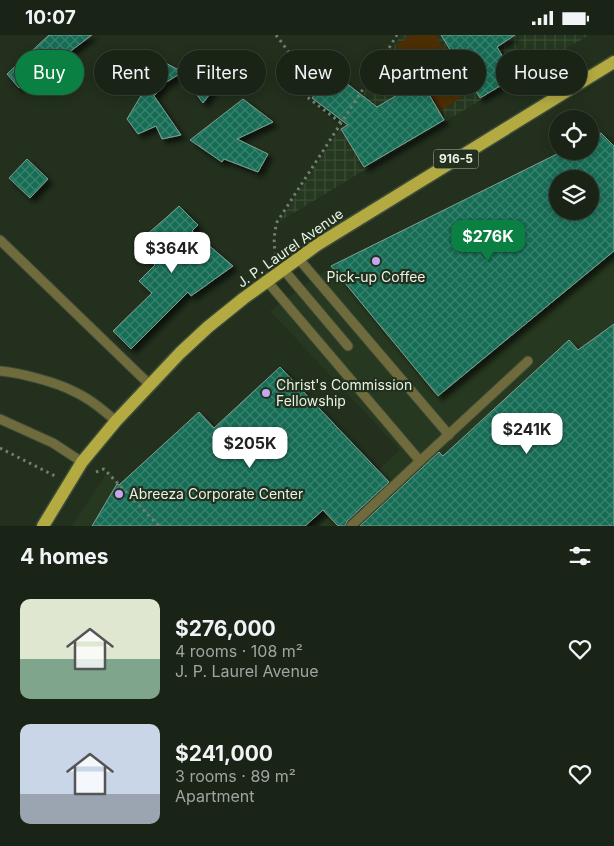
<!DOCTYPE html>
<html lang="en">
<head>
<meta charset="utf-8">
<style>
  :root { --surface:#1a2416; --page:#273023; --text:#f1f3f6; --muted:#9fa4a1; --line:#384135; --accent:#0b8043 }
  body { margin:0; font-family:Inter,sans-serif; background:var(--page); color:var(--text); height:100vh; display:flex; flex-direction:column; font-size:19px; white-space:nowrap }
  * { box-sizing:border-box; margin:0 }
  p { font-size:16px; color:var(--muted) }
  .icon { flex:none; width:28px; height:28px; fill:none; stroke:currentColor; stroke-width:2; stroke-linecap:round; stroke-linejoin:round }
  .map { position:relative; height:491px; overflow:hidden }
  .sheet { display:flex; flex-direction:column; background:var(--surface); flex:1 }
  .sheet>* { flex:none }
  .guide { position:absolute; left:15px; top:15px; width:585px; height:45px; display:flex; gap:10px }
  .controls { position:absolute; left:549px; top:75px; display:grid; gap:10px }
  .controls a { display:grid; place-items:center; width:50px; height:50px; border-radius:50%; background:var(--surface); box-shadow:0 2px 12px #0003,0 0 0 1px var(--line); font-size:25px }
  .price { position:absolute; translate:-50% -42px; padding:0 11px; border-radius:10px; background:#fff; color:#222; font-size:16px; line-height:32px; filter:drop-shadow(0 1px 2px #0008) }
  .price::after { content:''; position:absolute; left:50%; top:30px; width:15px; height:11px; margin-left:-8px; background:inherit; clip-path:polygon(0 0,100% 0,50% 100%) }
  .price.on { background:var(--accent); color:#fff }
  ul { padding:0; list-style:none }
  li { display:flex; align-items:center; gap:15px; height:125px; padding:0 20px }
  li span { display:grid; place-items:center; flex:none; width:140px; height:100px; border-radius:10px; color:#555 }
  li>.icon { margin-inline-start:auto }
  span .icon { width:60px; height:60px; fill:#fffc; stroke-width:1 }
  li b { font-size:21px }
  h2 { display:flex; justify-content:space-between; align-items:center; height:60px; padding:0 20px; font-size:21px }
  .tag { padding:0 18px; border-radius:22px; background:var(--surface); box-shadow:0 2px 12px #0003,0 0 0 1px var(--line); font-size:18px; line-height:45px }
  .tag.on { background:var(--accent); color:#fff }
  .status { display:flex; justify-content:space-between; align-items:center; height:35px; padding:0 25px; background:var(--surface); direction:ltr }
  .status svg { height:14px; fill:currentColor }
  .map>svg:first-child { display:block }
</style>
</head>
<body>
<div class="status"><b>10:07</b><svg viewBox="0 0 49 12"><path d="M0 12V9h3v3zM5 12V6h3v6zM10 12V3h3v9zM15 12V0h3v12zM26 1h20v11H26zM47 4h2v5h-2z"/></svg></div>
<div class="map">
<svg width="614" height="491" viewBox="0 0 614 491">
  <defs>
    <pattern id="industrial-grid" width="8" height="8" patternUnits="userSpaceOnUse" patternTransform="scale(1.25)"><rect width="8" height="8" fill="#26381f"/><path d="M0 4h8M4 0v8" fill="none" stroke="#3b4c35"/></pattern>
    <pattern id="building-cross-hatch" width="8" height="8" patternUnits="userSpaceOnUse" patternTransform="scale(1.25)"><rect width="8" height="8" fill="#186d56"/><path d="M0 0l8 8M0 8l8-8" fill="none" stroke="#3a826e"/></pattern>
    <filter id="shadow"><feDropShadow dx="4.5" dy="4.5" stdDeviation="2.5" flood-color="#0009"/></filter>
  </defs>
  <rect width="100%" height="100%" fill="#22301d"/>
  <!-- built -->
  <g fill="#26381f" fill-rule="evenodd">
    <path d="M 601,98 L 614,111 L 614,491 L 319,491 L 400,415 L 270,276 L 331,231 L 563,116 L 590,116 L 590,103 ZM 558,144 L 590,144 L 590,176 L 558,176 Z"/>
    <path d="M 108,436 L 160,491 L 72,491 Z"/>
  </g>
  <!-- industrial -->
  <path fill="url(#industrial-grid)" d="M 401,0 L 589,0 L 280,186 L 393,13 Z"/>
  <!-- green -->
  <path fill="#4c2f04" d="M 411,0 L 435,0 L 471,56 L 440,76 L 396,10 Z"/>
  <!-- building -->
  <g fill="url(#building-cross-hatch)" stroke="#809f93" fill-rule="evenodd" filter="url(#shadow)">
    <path d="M 49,0 L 92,0 L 52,30 L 49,26 L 19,53 L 7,39 Z"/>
    <path d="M 441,0 L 515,0 L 497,12 L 515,42 L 480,63 Z"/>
    <path d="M 189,21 L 217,50 L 203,68 L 181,38 L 165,48 L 155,60 L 152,58 L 181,100 L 162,104 L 156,91 L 138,99 L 127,84 L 142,59 L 141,58 L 145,53 L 135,46 L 144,33 L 160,25 L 177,34 Z"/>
    <path d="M 332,37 L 377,72 L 421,46 L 444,85 L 364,132 L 341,94 L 348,90 L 312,63 Z"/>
    <path d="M 243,64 L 273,87 L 237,104 L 268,119 L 258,137 L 224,124 L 222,127 L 190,105 Z"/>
    <path d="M 601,98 L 614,111 L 614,216 L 438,361 L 331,231 L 563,116 L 590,116 L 590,103 ZM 558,144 L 590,144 L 590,176 L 558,176 Z"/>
    <path d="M 27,124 L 48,144 L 30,163 L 9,143 Z"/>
    <path d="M 179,171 L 198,190 L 192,196 L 233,231 L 191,261 L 188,257 L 131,314 L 113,296 L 152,258 L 139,246 L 155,230 L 150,224 L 158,217 L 145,201 L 167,182 Z"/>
    <path d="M 614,289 L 614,491 L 360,491 L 439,417 L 443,421 L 569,305 L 578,315 Z"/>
    <path d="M 280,332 L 389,447 L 347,486 L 345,491 L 338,491 L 323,475 L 305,491 L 92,491 L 117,449 L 119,450 L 199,377 L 214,393 Z"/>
  </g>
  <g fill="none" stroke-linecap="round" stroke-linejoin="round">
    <!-- lane casing -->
    <g stroke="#3e4b39" stroke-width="11">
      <g id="lane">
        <path d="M 0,205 L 150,350"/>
        <path d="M 298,223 L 449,400"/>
        <path d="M 283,234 L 348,311"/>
        <path d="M 266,245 L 420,426 L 528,326"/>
        <path d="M 0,336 C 21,338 56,347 75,357 C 90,364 103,375 116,386"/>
        <path d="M 0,384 L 53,408 L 82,427"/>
        <path d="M 351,491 L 420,426"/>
      </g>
    </g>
    <!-- primary casing -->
    <g stroke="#3e4b39" stroke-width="15">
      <path id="primary" d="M 43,491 L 82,427 L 116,386 L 180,318 L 208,292 L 244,263 L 317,210 L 614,27"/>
    </g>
    <!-- path -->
    <g stroke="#727e6d" stroke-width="3" stroke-dasharray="2.5 4" stroke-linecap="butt">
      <path d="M 276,0 L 297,28 L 285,45 L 341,88"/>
      <path d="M 276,220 C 273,208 274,199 277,187 L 378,31 L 397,0"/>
      <path d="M 0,413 L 55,441"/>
      <path d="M 96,437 L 104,434 L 159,491"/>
    </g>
    <!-- lane -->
    <use href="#lane" stroke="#6f6b3d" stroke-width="9"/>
    <!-- primary -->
    <use href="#primary" stroke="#b3aa42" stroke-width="12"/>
  </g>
  <!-- markers -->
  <g fill="#c5a7f1" stroke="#22301d" stroke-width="2">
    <circle cx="376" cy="226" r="5"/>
    <circle cx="266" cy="358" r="5"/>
    <circle cx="119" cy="459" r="5"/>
  </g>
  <g text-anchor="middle" stroke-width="4.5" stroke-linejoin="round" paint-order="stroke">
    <!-- shield labels -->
    <rect fill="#22301d" stroke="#adb8aa" stroke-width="1" x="433.5" y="114.5" width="45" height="19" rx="4"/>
    <g font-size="12" font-weight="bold" fill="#e9f3e6">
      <text x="456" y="128">916-5</text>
    </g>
    <!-- street labels -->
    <g font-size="14" fill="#e9f3e6" stroke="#22301d">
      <text transform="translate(290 213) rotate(-35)" y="5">J. P. Laurel Avenue</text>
    </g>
    <!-- poi labels -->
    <g font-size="14" fill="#e9f3e6" stroke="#22301d" text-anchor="start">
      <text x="376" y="247" text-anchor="middle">Pick-up Coffee</text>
      <text x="276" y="355">Christ's Commission<tspan x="276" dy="16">Fellowship</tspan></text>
      <text x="129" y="464">Abreeza Corporate Center</text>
    </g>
  </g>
</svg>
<div class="controls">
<a><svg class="icon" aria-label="locate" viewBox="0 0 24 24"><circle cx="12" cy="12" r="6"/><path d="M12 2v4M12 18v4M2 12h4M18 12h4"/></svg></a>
<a><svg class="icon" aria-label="layers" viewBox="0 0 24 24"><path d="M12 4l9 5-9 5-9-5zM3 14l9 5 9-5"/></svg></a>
</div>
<b class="price on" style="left:488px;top:227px">$276K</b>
<b class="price" style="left:172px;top:239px">$364K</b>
<b class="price" style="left:527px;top:420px">$241K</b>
<b class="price" style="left:250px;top:434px">$205K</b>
<div class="guide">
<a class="tag on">Buy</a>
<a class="tag">Rent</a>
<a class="tag">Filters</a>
<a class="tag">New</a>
<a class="tag">Apartment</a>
<a class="tag">House</a>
</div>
</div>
<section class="sheet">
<h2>4 homes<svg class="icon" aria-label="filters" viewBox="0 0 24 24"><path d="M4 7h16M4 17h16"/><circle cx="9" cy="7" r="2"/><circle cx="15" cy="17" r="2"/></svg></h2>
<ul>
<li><span style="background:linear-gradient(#dfe7d0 60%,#7fa58c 0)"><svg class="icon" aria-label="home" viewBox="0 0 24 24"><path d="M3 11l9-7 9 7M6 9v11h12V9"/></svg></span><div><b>$276,000</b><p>4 rooms · 108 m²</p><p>J. P. Laurel Avenue</p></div><svg class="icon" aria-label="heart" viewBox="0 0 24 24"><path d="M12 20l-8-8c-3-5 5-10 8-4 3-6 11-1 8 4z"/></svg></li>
<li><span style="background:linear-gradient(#c9d6e8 70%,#9aa5b1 0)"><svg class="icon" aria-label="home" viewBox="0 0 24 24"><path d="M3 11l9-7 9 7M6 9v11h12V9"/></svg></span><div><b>$241,000</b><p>3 rooms · 89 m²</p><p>Apartment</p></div><svg class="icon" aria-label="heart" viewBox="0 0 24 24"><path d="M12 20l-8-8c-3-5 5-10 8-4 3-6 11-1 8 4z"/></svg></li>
</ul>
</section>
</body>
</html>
